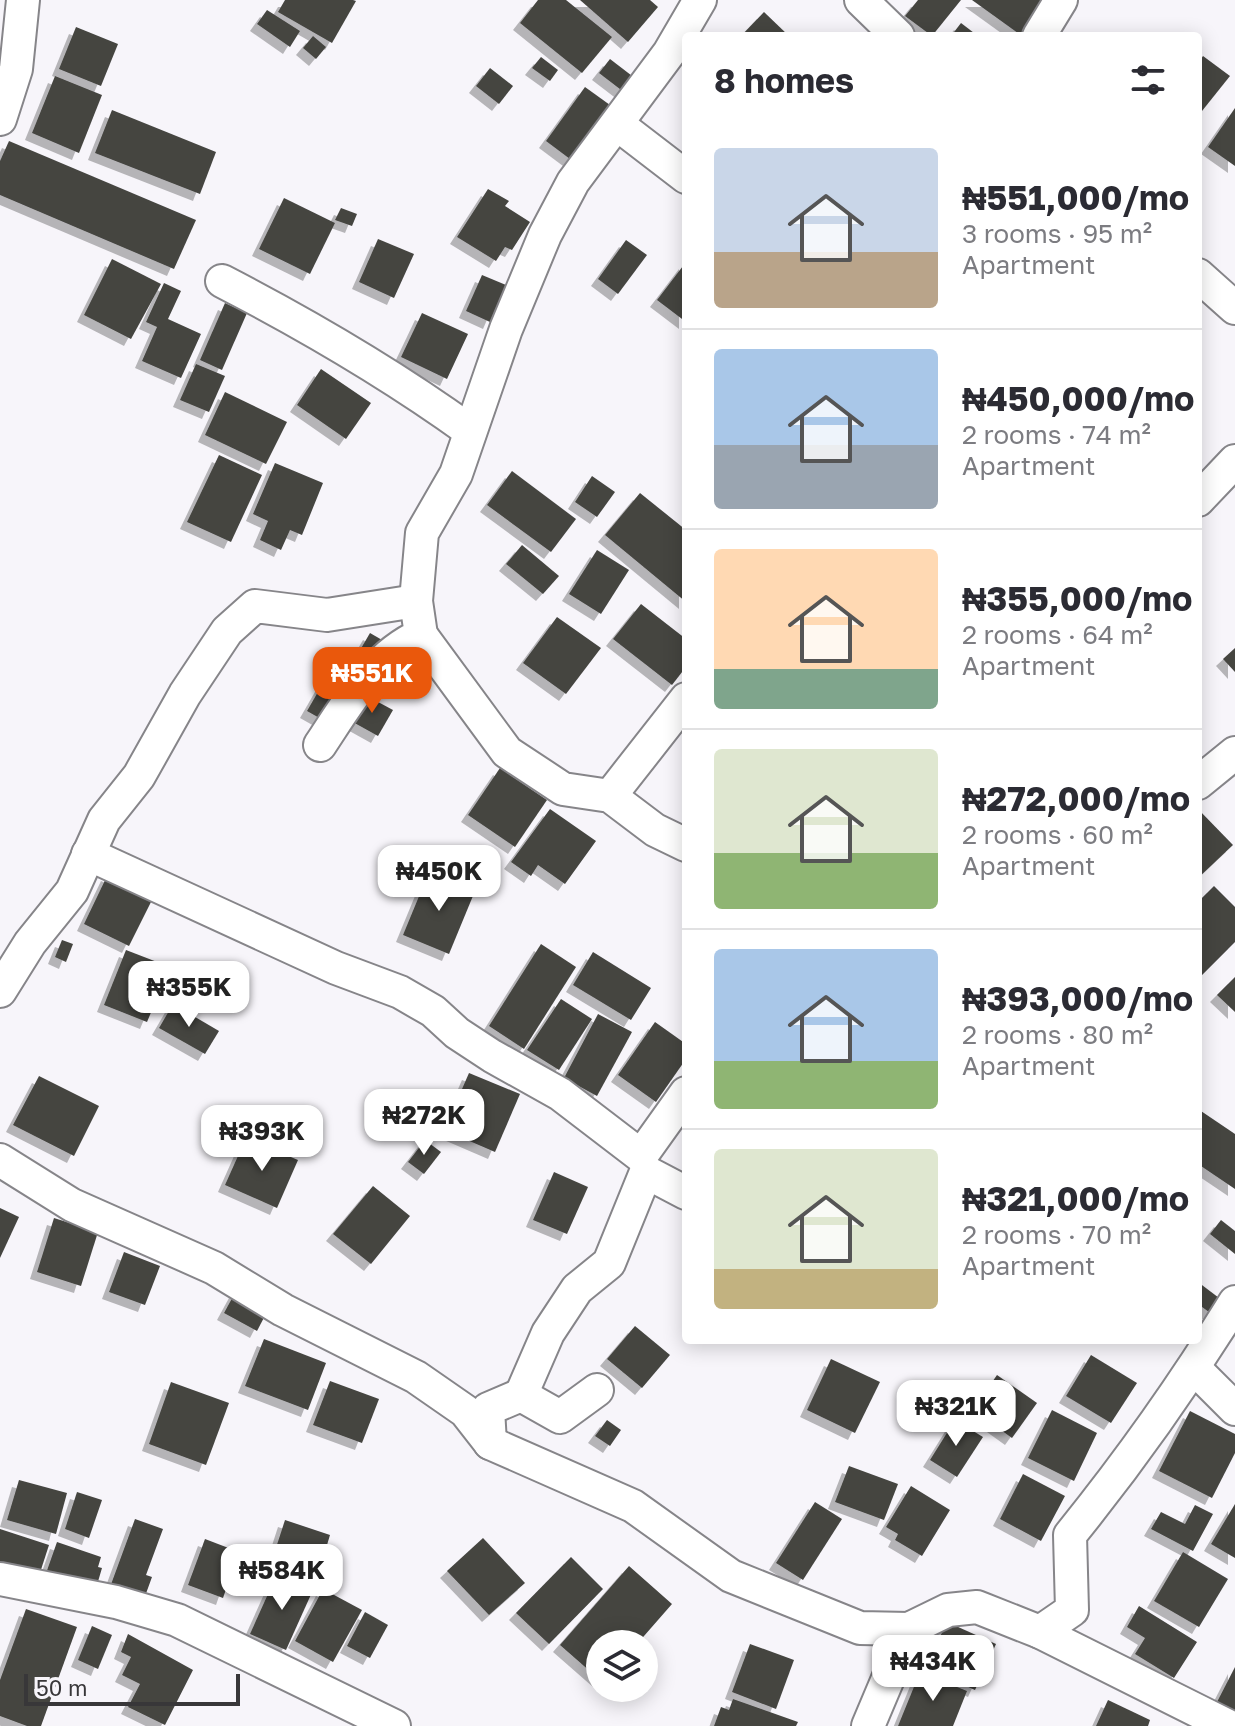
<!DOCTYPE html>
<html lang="en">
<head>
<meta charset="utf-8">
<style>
  :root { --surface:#fff; --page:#f7f7f7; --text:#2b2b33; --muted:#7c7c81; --line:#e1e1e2; --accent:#ea580c }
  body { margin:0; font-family:"Golos Text",sans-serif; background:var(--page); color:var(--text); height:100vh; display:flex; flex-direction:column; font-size:30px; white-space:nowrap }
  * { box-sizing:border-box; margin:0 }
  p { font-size:26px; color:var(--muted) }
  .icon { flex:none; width:44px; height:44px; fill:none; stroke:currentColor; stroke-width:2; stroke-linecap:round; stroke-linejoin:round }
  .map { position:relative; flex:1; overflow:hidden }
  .details { position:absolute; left:682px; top:32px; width:520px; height:1312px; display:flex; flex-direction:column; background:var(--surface); border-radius:8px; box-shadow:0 4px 20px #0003 }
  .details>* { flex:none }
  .controls { position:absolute; left:586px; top:1630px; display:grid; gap:16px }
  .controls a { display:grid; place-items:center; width:72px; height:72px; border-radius:50%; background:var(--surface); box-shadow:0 4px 20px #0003; font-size:40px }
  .scale { position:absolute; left:24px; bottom:20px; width:216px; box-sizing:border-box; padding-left:8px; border:4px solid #383739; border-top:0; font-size:22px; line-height:28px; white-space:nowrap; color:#383739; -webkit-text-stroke:6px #f7f5fa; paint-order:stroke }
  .price { position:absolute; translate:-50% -68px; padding:0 18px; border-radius:16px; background:#fff; color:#222; font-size:26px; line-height:52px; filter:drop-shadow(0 2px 4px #0008) }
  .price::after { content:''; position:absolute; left:50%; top:48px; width:24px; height:18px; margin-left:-12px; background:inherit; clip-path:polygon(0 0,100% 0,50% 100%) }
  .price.active { background:var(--accent); color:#fff }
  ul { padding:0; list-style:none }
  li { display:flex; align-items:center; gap:24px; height:200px; padding:0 32px }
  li+li { border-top:2px solid var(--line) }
  li span { display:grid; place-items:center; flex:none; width:224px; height:160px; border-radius:8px; color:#555 }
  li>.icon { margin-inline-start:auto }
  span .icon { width:96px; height:96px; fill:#fffc; stroke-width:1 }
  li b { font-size:34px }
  h2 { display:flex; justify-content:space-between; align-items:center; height:96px; padding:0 32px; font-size:34px }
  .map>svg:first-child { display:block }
</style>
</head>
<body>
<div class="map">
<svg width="1235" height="1726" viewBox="0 0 1235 1726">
  <defs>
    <filter id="shadow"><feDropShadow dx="-7" dy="7" stdDeviation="0" flood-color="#0004"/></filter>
  </defs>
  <rect width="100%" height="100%" fill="#f7f5fa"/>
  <!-- building -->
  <g fill="#454541" filter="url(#shadow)">
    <path d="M 285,0 L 353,0 L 356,1 L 332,43 L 278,12 Z"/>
    <path d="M 538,0 L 566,0 L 612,37 L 582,73 L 520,23 Z"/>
    <path d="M 580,0 L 650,0 L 658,7 L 628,42 Z"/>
    <path d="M 918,0 L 961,0 L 932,36 L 905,16 Z"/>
    <path d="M 972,0 L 1049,0 L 1022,36 Z"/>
    <path d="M 267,10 L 300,31 L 290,47 L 257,24 Z"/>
    <path d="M 764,12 L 789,36 L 741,36 Z"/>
    <path d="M 961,23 L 978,36 L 951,36 Z"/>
    <path d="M 76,27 L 118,44 L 101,86 L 59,69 Z"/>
    <path d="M 313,36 L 326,47 L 316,59 L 303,48 Z"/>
    <path d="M 1203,56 L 1230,76 L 1198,116 L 1198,63 Z"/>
    <path d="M 541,57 L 558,70 L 550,81 L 532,68 Z"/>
    <path d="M 610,59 L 640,82 L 629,96 L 599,73 Z"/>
    <path d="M 490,68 L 513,86 L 499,104 L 476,86 Z"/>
    <path d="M 55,76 L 102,95 L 79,153 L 32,133 Z"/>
    <path d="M 585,87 L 610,105 L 570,159 L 546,141 Z"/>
    <path d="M 1235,108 L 1235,166 L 1208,147 Z"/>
    <path d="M 112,110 L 216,152 L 200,194 L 95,153 Z"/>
    <path d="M 9,141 L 196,220 L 174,269 L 0,195 L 0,161 Z"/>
    <path d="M 488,189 L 509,201 L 505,206 L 530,222 L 512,250 L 505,247 L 496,261 L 457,237 Z"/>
    <path d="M 284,198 L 335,223 L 310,274 L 259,249 Z"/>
    <path d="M 341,208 L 357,214 L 352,226 L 335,220 Z"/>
    <path d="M 378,239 L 414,254 L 394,298 L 359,282 Z"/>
    <path d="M 626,240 L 647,255 L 618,294 L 598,279 Z"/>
    <path d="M 112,259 L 161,284 L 131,339 L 84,315 Z"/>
    <path d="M 686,262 L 686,322 L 657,300 Z"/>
    <path d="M 482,275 L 506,285 L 490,322 L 466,311 Z"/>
    <path d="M 164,283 L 181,291 L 168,319 L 201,334 L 181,378 L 142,361 L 157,327 L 146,322 Z"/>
    <path d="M 225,303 L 247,313 L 222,370 L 200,360 Z"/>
    <path d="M 422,313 L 468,334 L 447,379 L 401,357 Z"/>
    <path d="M 196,364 L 225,376 L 209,412 L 180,400 Z"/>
    <path d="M 321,369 L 371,403 L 346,439 L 297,405 Z"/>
    <path d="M 225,392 L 287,422 L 266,464 L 205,435 Z"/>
    <path d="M 219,455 L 262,475 L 231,542 L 187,522 Z"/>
    <path d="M 275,463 L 323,483 L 302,535 L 290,530 L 281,550 L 260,540 L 268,521 L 253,514 Z"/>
    <path d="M 512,471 L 576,519 L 551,552 L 487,505 Z"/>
    <path d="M 592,476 L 615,492 L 597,517 L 575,502 Z"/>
    <path d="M 640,493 L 686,530 L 686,602 L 605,535 Z"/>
    <path d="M 522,545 L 559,576 L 543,594 L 506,564 Z"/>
    <path d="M 597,550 L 629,570 L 601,614 L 569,594 Z"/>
    <path d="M 641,604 L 686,639 L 686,667 L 672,685 L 613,639 Z"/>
    <path d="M 557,617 L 601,648 L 566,694 L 523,663 Z"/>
    <path d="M 370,633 L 389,644 L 375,668 L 356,657 Z"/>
    <path d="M 1235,648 L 1235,672 L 1223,659 Z"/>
    <path d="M 330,671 L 352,684 L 330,724 L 307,711 Z"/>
    <path d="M 365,695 L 393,710 L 378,736 L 351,721 Z"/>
    <path d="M 500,768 L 547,800 L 515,847 L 468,815 Z"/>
    <path d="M 550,809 L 596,841 L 565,884 L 538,865 L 531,876 L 511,862 Z"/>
    <path d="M 1198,809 L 1233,845 L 1198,878 Z"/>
    <path d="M 429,872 L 475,891 L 449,954 L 403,935 Z"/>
    <path d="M 108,874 L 154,896 L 129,946 L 84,924 Z"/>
    <path d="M 1214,886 L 1235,907 L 1235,942 L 1198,979 L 1198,902 Z"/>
    <path d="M 62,940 L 73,944 L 66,962 L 55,957 Z"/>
    <path d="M 541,944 L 576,967 L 524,1049 L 489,1026 Z"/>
    <path d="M 126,950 L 170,967 L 147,1022 L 104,1005 Z"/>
    <path d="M 593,952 L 651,988 L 631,1020 L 573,985 Z"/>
    <path d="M 1235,977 L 1235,1012 L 1217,995 Z"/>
    <path d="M 561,999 L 592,1019 L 559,1070 L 527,1050 Z"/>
    <path d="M 173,1004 L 219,1031 L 205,1054 L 159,1028 Z"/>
    <path d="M 598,1014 L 632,1032 L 597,1096 L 564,1078 Z"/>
    <path d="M 655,1022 L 686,1044 L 686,1059 L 656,1102 L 618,1075 Z"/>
    <path d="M 469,1073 L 520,1094 L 495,1152 L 444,1130 Z"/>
    <path d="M 39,1076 L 99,1106 L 74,1156 L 13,1125 Z"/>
    <path d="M 1198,1109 L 1235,1134 L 1235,1189 L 1198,1164 Z"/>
    <path d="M 246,1138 L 298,1160 L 277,1208 L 225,1185 Z"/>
    <path d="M 425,1140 L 441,1152 L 424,1174 L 408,1162 Z"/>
    <path d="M 554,1172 L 588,1187 L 567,1234 L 533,1220 Z"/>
    <path d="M 373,1186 L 410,1216 L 371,1264 L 333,1234 Z"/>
    <path d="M 0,1208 L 19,1217 L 0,1258 Z"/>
    <path d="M 54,1218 L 98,1232 L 81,1286 L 37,1272 Z"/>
    <path d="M 1221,1220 L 1235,1231 L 1235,1254 L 1210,1234 Z"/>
    <path d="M 124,1252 L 160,1266 L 145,1305 L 109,1292 Z"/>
    <path d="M 1198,1282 L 1223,1301 L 1213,1315 L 1198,1304 Z"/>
    <path d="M 236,1291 L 269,1308 L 257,1331 L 224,1313 Z"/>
    <path d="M 635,1326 L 670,1355 L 642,1388 L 607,1359 Z"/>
    <path d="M 264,1339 L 326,1363 L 308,1410 L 245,1386 Z"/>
    <path d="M 1091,1355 L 1137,1383 L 1111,1423 L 1066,1396 Z"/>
    <path d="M 831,1359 L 880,1382 L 855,1433 L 807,1410 Z"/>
    <path d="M 997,1375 L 1037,1403 L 1012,1438 L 973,1410 Z"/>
    <path d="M 330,1381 L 379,1399 L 362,1443 L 313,1425 Z"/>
    <path d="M 171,1382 L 229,1403 L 206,1465 L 149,1444 Z"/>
    <path d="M 1052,1410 L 1097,1433 L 1074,1481 L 1028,1458 Z"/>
    <path d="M 1190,1411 L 1235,1434 L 1235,1453 L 1212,1498 L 1159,1471 Z"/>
    <path d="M 607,1420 L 621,1430 L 610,1446 L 595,1436 Z"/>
    <path d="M 955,1420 L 983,1437 L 957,1477 L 930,1460 Z"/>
    <path d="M 849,1466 L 898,1484 L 884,1520 L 835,1502 Z"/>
    <path d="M 1023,1474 L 1065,1496 L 1041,1541 L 1000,1519 Z"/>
    <path d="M 19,1480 L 67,1493 L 56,1534 L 7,1520 Z"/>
    <path d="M 911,1486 L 950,1510 L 922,1556 L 895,1540 L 898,1534 L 886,1527 Z"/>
    <path d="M 77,1492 L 102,1500 L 89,1538 L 65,1529 Z"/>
    <path d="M 815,1502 L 842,1519 L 803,1580 L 776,1563 Z"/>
    <path d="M 1235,1504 L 1235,1558 L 1211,1544 Z"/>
    <path d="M 1195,1505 L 1213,1514 L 1193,1551 L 1151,1529 L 1161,1512 L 1185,1524 Z"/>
    <path d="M 135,1519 L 163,1529 L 146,1575 L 152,1577 L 140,1610 L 106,1598 Z"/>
    <path d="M 285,1520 L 330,1535 L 318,1575 L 272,1560 Z"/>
    <path d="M 0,1529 L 49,1545 L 37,1582 L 0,1570 Z"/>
    <path d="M 483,1538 L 525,1583 L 489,1615 L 447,1571 Z"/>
    <path d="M 205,1539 L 239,1552 L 223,1598 L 188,1585 Z"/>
    <path d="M 57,1542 L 101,1557 L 98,1567 L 102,1568 L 94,1595 L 44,1579 Z"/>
    <path d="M 1183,1552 L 1228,1579 L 1199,1627 L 1154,1601 Z"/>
    <path d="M 571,1557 L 603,1589 L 549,1644 L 516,1613 Z"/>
    <path d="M 629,1566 L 672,1604 L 637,1644 L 600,1644 L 600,1680 L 560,1645 Z"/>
    <path d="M 277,1574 L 313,1590 L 286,1650 L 250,1634 Z"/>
    <path d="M 323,1589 L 362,1610 L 333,1662 L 295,1641 Z"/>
    <path d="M 1139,1606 L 1197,1642 L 1174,1678 L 1135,1654 L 1145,1638 L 1127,1627 Z"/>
    <path d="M 26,1609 L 77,1627 L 41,1726 L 27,1726 L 0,1716 L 0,1680 Z"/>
    <path d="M 365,1612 L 388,1625 L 370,1658 L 347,1646 Z"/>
    <path d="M 947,1622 L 996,1644 L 975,1690 L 925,1668 Z"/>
    <path d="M 92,1626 L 112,1635 L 98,1669 L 78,1660 Z"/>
    <path d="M 128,1634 L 193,1670 L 165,1725 L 128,1707 L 140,1684 L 122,1675 L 131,1657 L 121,1652 Z"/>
    <path d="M 750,1644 L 794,1660 L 776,1709 L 732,1692 Z"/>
    <path d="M 1235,1667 L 1235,1711 L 1217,1702 Z"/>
    <path d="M 920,1672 L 967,1691 L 953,1726 L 898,1726 Z"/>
    <path d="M 733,1699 L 798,1722 L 796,1726 L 714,1726 L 721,1707 L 729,1710 Z"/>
    <path d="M 1108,1700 L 1150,1720 L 1148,1726 L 1096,1726 Z"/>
  </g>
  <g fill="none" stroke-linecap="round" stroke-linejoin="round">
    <!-- street casing -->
    <g stroke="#868589" stroke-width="36">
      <g id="street">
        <path d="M 861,0 L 898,36"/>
        <path d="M 1039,36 L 1061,0"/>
        <path d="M 0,119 L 16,69 L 23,0"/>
        <path d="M 617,124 L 686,177"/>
        <path d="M 1198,275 L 1235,308"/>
        <path d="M 222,281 C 309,326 391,374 470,431"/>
        <path d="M 1198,500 L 1235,461"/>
        <path d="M 421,635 L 507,752 L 563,789 L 610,796 L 655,830 L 686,845"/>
        <path d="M 320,745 C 348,703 374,656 421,635 L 416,601 L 422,533 L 456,474 L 506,329 L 545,235 L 573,182 L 669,53 L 700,0"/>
        <path d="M 1198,783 L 1235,753"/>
        <path d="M 610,796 L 686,699"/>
        <path d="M 88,854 L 336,968 L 400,992 L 433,1011 L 457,1033 L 492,1056 L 560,1094 L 641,1156 L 686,1093"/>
        <path d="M 0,991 L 30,943 L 72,891 L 104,820 L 139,776 L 185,694 L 227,631 L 255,606 L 327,615 L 416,601"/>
        <path d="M 0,1160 L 72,1205 L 214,1268 L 283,1310 L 416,1377 L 465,1411 L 490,1443 L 488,1409 L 521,1395 L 560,1417 L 597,1390"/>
        <path d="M 1194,1368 L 1235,1409"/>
        <path d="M 521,1395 L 548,1333 L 577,1289 L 609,1263 L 646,1172 L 686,1193"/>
        <path d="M 490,1443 L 633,1506 L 731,1576 L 860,1628 L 909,1629 L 948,1610 L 977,1607 L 1040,1632 L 1228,1726"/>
        <path d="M 0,1579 L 116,1602 L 177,1620 L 394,1726"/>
        <path d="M 1040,1632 L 1072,1610 L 1070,1535 C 1130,1461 1185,1383 1235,1302"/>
        <path d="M 868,1726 L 909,1629"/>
      </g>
    </g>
    <!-- street -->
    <use href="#street" stroke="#fff" stroke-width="32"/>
  </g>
</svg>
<div class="controls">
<a><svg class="icon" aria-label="layers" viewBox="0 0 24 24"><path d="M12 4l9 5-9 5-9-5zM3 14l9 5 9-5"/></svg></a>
</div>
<div class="scale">50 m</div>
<b class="price active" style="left:372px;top:715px">₦551K</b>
<b class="price" style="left:439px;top:913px">₦450K</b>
<b class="price" style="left:189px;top:1029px">₦355K</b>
<b class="price" style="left:424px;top:1157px">₦272K</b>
<b class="price" style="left:262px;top:1173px">₦393K</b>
<b class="price" style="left:956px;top:1448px">₦321K</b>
<b class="price" style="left:282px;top:1612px">₦584K</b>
<b class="price" style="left:933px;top:1703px">₦434K</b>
<section class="details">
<h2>8 homes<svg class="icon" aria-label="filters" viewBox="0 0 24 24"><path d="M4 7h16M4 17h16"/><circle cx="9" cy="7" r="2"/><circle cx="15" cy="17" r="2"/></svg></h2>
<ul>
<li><span style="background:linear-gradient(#c9d6e8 65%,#b9a48a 0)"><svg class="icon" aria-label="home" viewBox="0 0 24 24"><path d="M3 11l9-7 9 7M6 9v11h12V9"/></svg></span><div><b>₦551,000/mo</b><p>3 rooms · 95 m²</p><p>Apartment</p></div></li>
<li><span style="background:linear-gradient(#a9c7e8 60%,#9aa5b1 0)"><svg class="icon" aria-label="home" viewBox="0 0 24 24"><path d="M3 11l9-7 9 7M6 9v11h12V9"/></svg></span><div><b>₦450,000/mo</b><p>2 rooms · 74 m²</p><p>Apartment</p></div></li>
<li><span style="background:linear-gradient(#ffd9b3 75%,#7fa58c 0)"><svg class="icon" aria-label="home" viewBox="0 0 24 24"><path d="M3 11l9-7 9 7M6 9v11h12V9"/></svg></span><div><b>₦355,000/mo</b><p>2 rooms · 64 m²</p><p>Apartment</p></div></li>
<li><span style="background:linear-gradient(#dfe7d0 65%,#8fb573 0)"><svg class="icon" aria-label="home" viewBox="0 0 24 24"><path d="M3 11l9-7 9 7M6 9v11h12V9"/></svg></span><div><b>₦272,000/mo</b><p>2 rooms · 60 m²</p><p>Apartment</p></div></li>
<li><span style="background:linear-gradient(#a9c7e8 70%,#8fb573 0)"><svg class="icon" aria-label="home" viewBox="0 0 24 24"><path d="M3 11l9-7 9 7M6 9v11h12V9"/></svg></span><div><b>₦393,000/mo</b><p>2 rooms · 80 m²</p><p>Apartment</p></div></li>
<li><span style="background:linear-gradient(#dfe7d0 75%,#c2b280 0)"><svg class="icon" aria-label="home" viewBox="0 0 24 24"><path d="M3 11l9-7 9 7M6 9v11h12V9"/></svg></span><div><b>₦321,000/mo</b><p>2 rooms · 70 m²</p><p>Apartment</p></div></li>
</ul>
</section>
</div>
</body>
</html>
